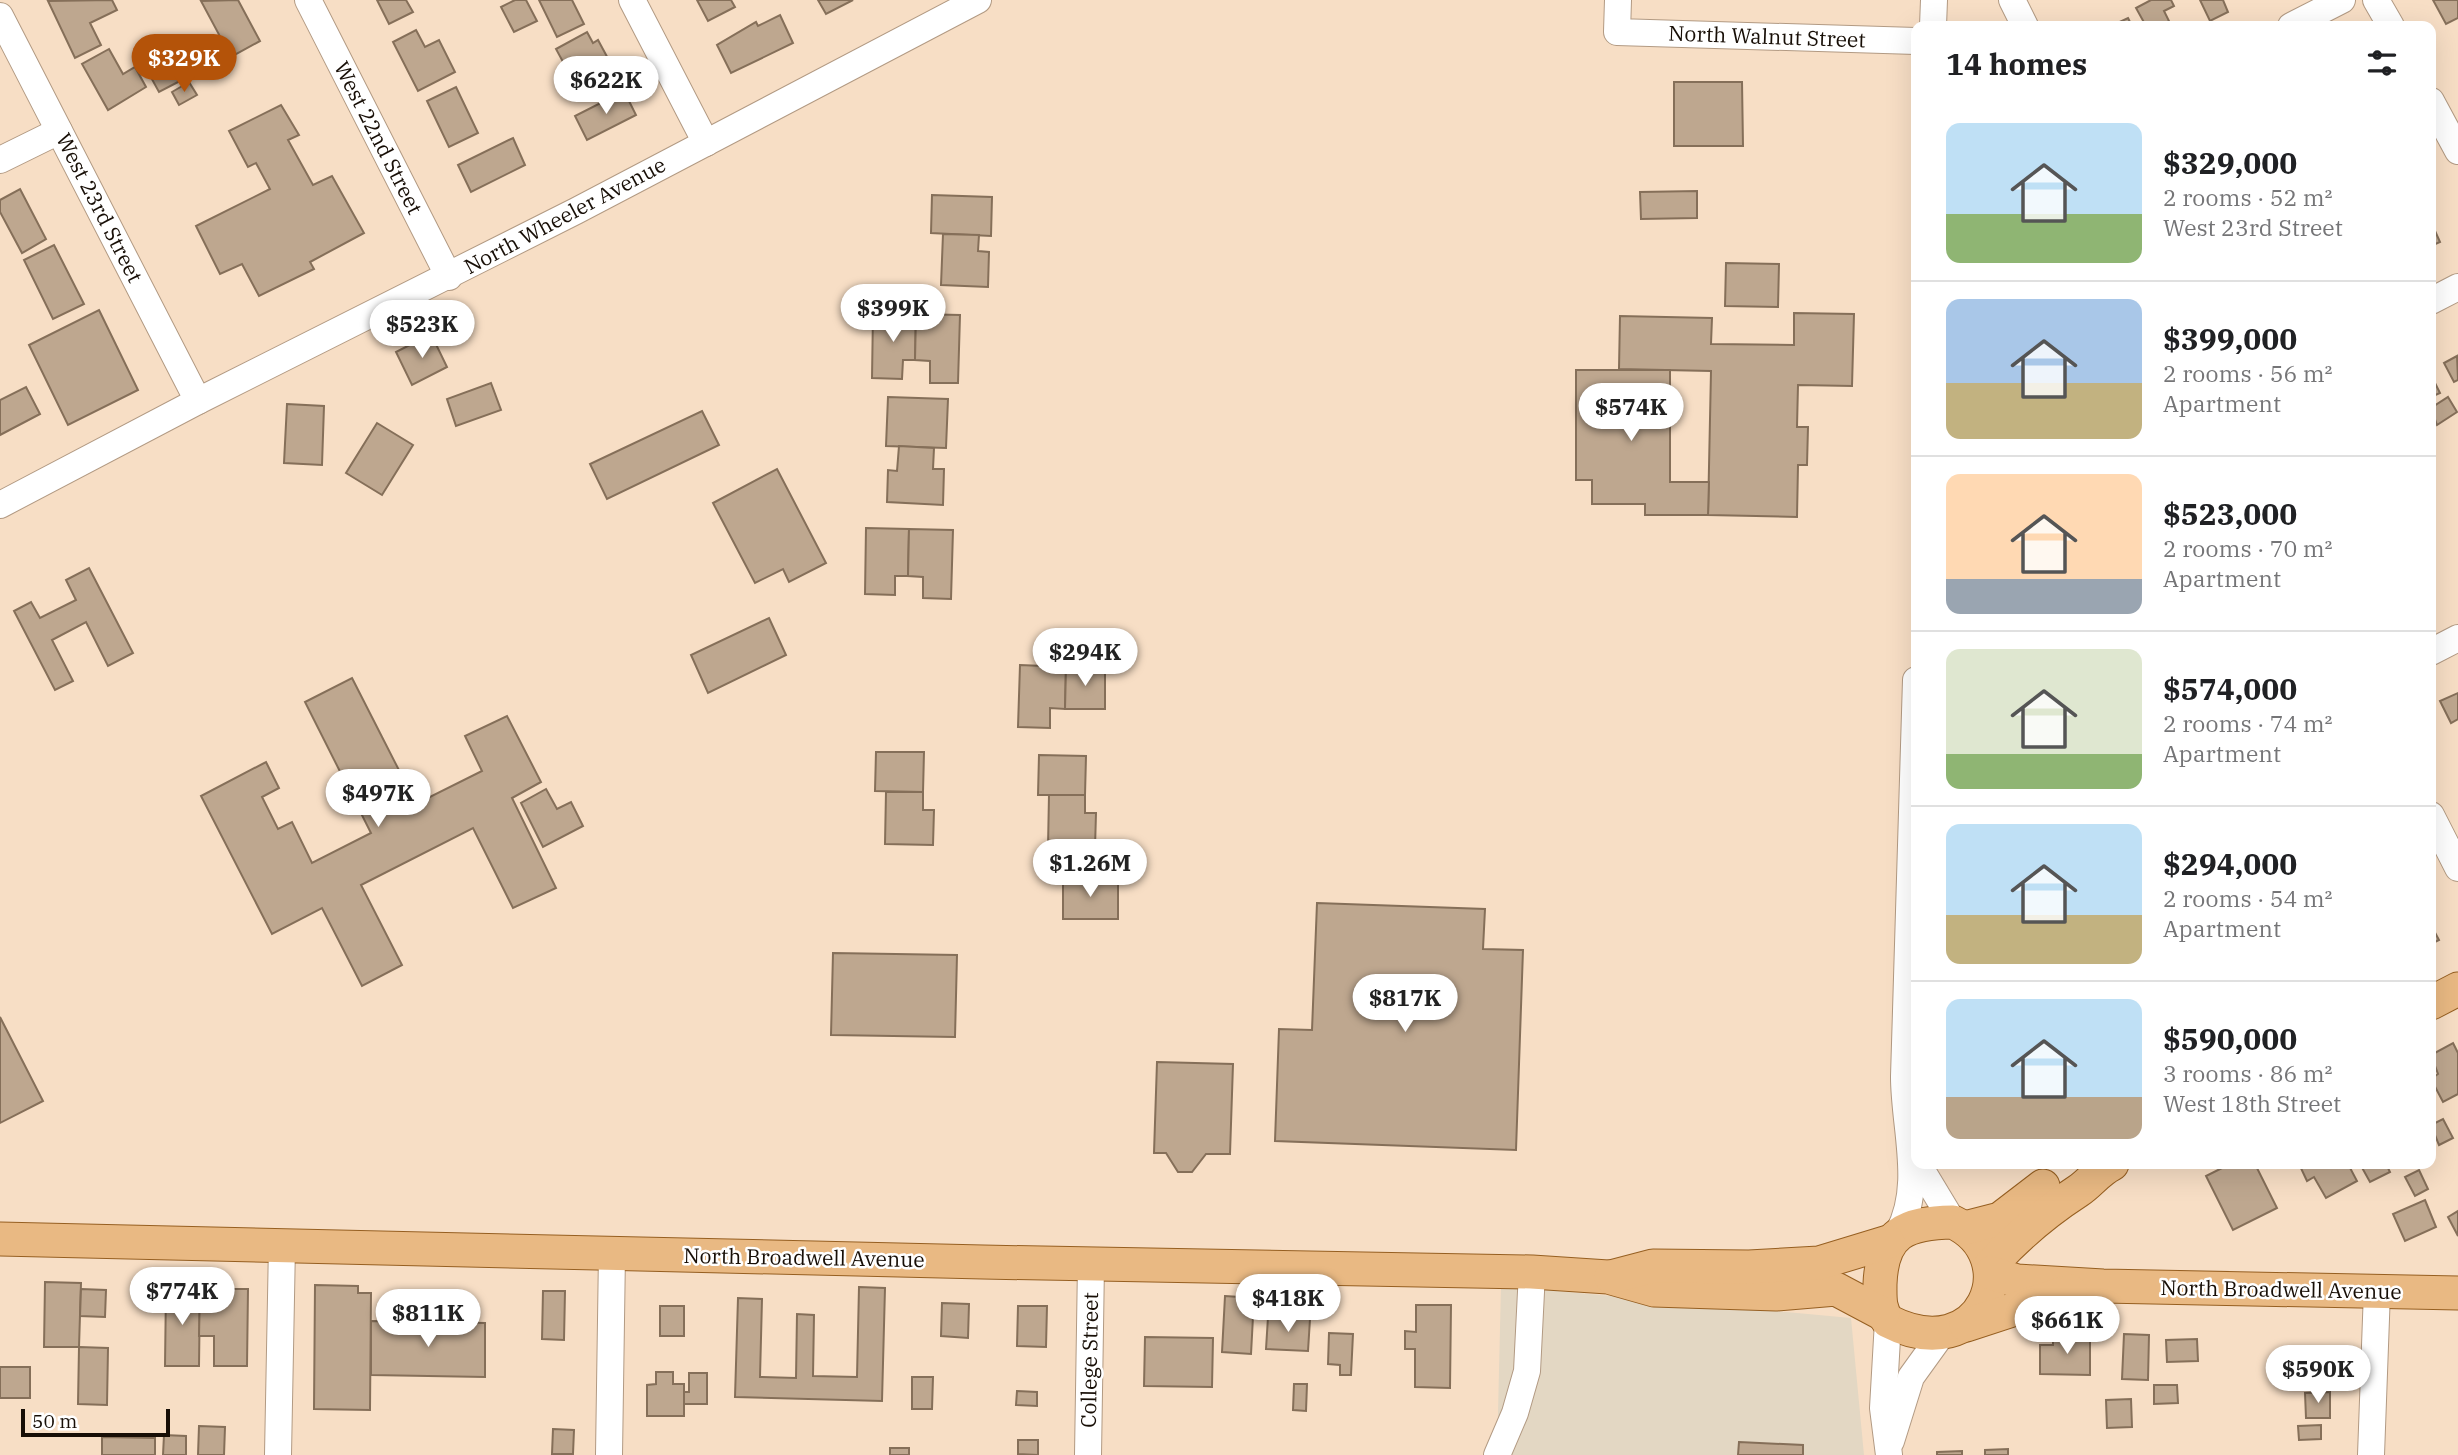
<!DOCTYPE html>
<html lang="en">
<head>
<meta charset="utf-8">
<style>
  :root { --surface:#fff; --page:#f2f2f2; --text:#202124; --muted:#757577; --line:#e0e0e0; --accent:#b45309 }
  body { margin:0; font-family:"IBM Plex Serif",serif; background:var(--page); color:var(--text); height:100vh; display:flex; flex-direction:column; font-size:26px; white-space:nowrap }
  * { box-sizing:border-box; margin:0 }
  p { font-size:23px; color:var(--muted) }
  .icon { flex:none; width:38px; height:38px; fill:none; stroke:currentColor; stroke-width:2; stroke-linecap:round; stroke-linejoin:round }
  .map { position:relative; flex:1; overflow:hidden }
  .details { position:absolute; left:1911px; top:21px; width:525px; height:1148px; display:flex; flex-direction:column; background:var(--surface); border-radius:14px; box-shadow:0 7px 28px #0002 }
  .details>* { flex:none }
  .scale { position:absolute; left:21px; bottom:18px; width:149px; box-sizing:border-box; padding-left:7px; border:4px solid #170e06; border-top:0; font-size:19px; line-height:24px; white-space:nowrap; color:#170e06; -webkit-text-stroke:5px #fff; paint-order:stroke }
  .price { position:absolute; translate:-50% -60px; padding:0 16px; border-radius:24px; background:#fff; color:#222; font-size:23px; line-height:46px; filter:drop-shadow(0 2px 4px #0008) }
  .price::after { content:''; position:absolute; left:50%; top:42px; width:21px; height:16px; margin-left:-10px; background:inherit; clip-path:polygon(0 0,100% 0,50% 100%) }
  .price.current { background:var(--accent); color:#fff }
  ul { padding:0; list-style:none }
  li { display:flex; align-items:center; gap:21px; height:175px; padding:0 35px }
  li+li { border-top:2px solid var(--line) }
  li span { display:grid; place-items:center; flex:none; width:196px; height:140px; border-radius:14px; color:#555 }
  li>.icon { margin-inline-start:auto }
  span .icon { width:84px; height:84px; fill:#fffc; stroke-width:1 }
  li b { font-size:30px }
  h2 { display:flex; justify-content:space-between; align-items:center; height:84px; padding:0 35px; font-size:30px }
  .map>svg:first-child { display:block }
</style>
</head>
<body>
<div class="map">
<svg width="2458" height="1455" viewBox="0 0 2458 1455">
  <rect width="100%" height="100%" fill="#f7dec5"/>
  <!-- education -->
  <path fill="#e3d7c3" d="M 1501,1286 L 1851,1318 L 1864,1455 L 1497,1455 Z"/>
  <!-- building -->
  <g fill="#bea78f" stroke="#856f59" stroke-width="2">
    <path d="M 112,0 L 117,10 L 90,23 L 101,45 L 75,58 L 48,1 Z"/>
    <path d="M 238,0 L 260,41 L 231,57 L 201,1 Z"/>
    <path d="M 377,0 L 406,0 L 413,12 L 389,24 Z"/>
    <path d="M 515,0 L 526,0 L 537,21 L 514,32 L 501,7 Z"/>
    <path d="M 539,0 L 572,0 L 584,24 L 557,37 Z"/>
    <path d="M 697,0 L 731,0 L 735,7 L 708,21 Z"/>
    <path d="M 818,0 L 853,0 L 826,14 Z"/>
    <path d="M 2151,0 L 2171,0 L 2174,6 L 2164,11 L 2169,21 L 2160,26 L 2146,26 L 2136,8 Z"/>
    <path d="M 2200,0 L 2223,0 L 2228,12 L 2210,21 Z"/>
    <path d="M 2433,0 L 2458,0 L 2458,18 L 2446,24 Z"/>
    <path d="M 780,15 L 793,43 L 731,73 L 717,45 L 756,22 L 758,26 Z"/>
    <path d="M 2128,18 L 2132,26 L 2111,26 Z"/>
    <path d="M 416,30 L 425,47 L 439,40 L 455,72 L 418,91 L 393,42 Z"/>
    <path d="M 587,32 L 593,43 L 598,40 L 611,64 L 601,69 L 609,82 L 582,97 L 556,49 Z"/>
    <path d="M 109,49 L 123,74 L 135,67 L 146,87 L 108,110 L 82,64 Z"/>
    <path d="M 169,61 L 180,81 L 159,92 L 148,72 Z"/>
    <path d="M 189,82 L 197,95 L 179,105 L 172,92 Z"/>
    <path d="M 1674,82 L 1742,82 L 1743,146 L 1674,146 Z"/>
    <path d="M 456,87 L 478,133 L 449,147 L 427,101 Z"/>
    <path d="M 624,91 L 636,115 L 587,140 L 575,116 Z"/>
    <path d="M 281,105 L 299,135 L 288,140 L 313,185 L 332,176 L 364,233 L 310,262 L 314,269 L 259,296 L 242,264 L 220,274 L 196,226 L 270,189 L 256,163 L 248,167 L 229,131 Z"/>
    <path d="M 513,138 L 525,165 L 471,192 L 458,165 Z"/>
    <path d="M 20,189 L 46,239 L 22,253 L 0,212 L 0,200 Z"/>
    <path d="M 1697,191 L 1697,218 L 1641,219 L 1640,192 Z"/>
    <path d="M 932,195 L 992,197 L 991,236 L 931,233 Z"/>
    <path d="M 2431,222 L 2440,242 L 2431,246 Z"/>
    <path d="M 943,234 L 979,235 L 978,251 L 989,252 L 988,287 L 941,285 Z"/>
    <path d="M 54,245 L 84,304 L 53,319 L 24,260 Z"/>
    <path d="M 1726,263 L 1779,264 L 1778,307 L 1725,306 Z"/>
    <path d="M 99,310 L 138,390 L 68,425 L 29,345 Z"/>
    <path d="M 873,313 L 916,314 L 915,360 L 903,360 L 902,379 L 872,378 Z"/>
    <path d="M 1794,313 L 1854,314 L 1852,386 L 1798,385 L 1797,427 L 1808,427 L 1807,465 L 1798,465 L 1797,517 L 1708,515 L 1711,371 L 1619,369 L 1620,316 L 1712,318 L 1711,344 L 1794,345 Z"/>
    <path d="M 916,314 L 960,315 L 958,383 L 930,383 L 930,361 L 915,360 Z"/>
    <path d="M 431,334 L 447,367 L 412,385 L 396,352 Z"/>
    <path d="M 2457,356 L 2458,380 L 2454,382 L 2444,363 Z"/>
    <path d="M 1576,370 L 1670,370 L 1670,482 L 1709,482 L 1708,515 L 1645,515 L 1645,504 L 1592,504 L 1592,480 L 1576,480 Z"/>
    <path d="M 2431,375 L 2440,393 L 2431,397 Z"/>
    <path d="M 491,383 L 501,410 L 456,426 L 447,399 Z"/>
    <path d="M 26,387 L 40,414 L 0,435 L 0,400 Z"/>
    <path d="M 888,397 L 948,399 L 946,448 L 886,446 Z"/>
    <path d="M 2448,397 L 2457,412 L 2437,425 L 2431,408 Z"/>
    <path d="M 287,404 L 324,406 L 322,465 L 284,463 Z"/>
    <path d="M 702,411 L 719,445 L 607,499 L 590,464 Z"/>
    <path d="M 377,423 L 413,445 L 382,495 L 346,473 Z"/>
    <path d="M 899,446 L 934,448 L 933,469 L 944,469 L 943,505 L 887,502 L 888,470 L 897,471 Z"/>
    <path d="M 777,469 L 826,563 L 789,582 L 783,569 L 755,583 L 713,503 Z"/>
    <path d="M 866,528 L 909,529 L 908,576 L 895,576 L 895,595 L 865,594 Z"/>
    <path d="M 909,529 L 953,530 L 951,599 L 923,598 L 923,577 L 908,576 Z"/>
    <path d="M 89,568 L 133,653 L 108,666 L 86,622 L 52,640 L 73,681 L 55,690 L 14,611 L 31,602 L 40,618 L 76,600 L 66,580 Z"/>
    <path d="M 769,618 L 786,655 L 708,693 L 691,655 Z"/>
    <path d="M 1020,665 L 1066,667 L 1065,709 L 1050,708 L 1050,728 L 1018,727 Z"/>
    <path d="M 1066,667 L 1105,668 L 1105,709 L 1065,709 Z"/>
    <path d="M 352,678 L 405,782 L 417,776 L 428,798 L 482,771 L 465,736 L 507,716 L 541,782 L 512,798 L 556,888 L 513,908 L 473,828 L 361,885 L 402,965 L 362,986 L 322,908 L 272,934 L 201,796 L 266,762 L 279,788 L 262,797 L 278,829 L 292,822 L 312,863 L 371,833 L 305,702 Z"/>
    <path d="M 2458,693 L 2458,719 L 2451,723 L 2440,701 Z"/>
    <path d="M 876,752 L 924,752 L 923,792 L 875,791 Z"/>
    <path d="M 1039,755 L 1086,756 L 1085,795 L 1038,795 Z"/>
    <path d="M 546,789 L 557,809 L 571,802 L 583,826 L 543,847 L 521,803 Z"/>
    <path d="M 886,792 L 923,792 L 923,810 L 934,810 L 933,845 L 885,844 Z"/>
    <path d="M 1049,795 L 1085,795 L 1085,813 L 1096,813 L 1095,848 L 1048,847 Z"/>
    <rect x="1063" y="879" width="55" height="40"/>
    <path d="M 1317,903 L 1485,909 L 1483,949 L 1523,950 L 1516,1150 L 1275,1141 L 1279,1029 L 1312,1030 Z"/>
    <path d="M 2431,925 L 2439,940 L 2431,944 Z"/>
    <path d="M 833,953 L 957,955 L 955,1037 L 831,1035 Z"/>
    <path d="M 0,1017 L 43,1101 L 0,1123 Z"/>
    <path d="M 2453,1043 L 2458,1053 L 2458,1094 L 2443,1102 L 2431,1079 L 2438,1074 L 2431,1055 Z"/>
    <path d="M 1157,1062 L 1233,1064 L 1230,1154 L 1206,1154 L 1192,1172 L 1178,1172 L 1166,1153 L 1154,1153 Z"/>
    <path d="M 2443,1119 L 2453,1138 L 2439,1145 L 2431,1125 Z"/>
    <path d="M 2230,1164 L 2255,1164 L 2277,1208 L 2233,1230 L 2206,1176 Z"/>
    <path d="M 2299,1164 L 2348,1164 L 2357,1181 L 2326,1198 L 2314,1177 L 2307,1181 Z"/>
    <path d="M 2360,1164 L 2386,1164 L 2390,1172 L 2370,1182 Z"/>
    <path d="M 2419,1170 L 2428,1189 L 2415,1196 L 2405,1177 Z"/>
    <path d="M 2425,1200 L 2436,1227 L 2405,1241 L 2393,1214 Z"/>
    <path d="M 2458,1211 L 2458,1236 L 2448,1217 Z"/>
    <path d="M 45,1282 L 81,1283 L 79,1347 L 44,1347 Z"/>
    <path d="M 315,1285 L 358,1286 L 358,1293 L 371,1293 L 370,1410 L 314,1409 Z"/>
    <path d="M 859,1287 L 885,1288 L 882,1401 L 735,1397 L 738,1298 L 762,1299 L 760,1377 L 796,1378 L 797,1314 L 814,1315 L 813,1376 L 857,1377 Z"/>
    <path d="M 166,1288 L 200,1289 L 199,1366 L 165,1366 Z"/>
    <path d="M 81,1289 L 106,1290 L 105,1317 L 80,1316 Z"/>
    <path d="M 200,1289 L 248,1289 L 247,1366 L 214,1366 L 214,1336 L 199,1336 Z"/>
    <path d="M 543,1291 L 565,1291 L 564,1340 L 542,1339 Z"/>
    <path d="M 1225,1296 L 1254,1298 L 1251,1354 L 1222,1352 Z"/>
    <path d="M 942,1303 L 969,1304 L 968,1338 L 941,1336 Z"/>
    <path d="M 1416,1305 L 1451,1305 L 1450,1388 L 1415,1387 L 1415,1349 L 1405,1349 L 1405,1331 L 1416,1332 Z"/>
    <rect x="660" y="1306" width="24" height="30"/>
    <path d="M 1018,1306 L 1047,1306 L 1046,1347 L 1017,1346 Z"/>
    <path d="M 1268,1317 L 1310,1319 L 1308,1351 L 1266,1349 Z"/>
    <path d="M 371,1321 L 485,1323 L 485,1377 L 371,1375 Z"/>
    <path d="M 2065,1332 L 2090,1333 L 2090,1375 L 2040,1374 L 2040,1345 L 2053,1345 L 2053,1339 L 2065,1339 Z"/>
    <path d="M 1329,1333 L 1353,1334 L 1351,1375 L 1340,1375 L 1340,1365 L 1328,1364 Z"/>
    <path d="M 2124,1334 L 2149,1335 L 2148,1380 L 2122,1379 Z"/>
    <path d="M 1145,1337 L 1213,1338 L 1212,1387 L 1144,1386 Z"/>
    <path d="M 2197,1339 L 2198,1361 L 2167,1362 L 2166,1340 Z"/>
    <path d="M 79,1347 L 108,1348 L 107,1405 L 78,1404 Z"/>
    <path d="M 2288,1347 L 2313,1347 L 2313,1380 L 2287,1380 L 2288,1370 L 2274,1370 L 2274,1352 L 2288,1352 Z"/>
    <rect x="0" y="1367" width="30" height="31"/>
    <path d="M 656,1372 L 673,1372 L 673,1384 L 684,1384 L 684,1416 L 647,1416 L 647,1385 L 656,1384 Z"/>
    <path d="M 689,1373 L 707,1373 L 707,1404 L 684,1404 L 684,1392 L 689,1392 Z"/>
    <path d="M 912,1377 L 933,1377 L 932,1409 L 912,1409 Z"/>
    <path d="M 1294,1384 L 1307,1384 L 1306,1411 L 1293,1410 Z"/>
    <path d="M 2154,1385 L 2177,1385 L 2178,1403 L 2154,1404 Z"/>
    <path d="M 1017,1391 L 1037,1392 L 1037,1406 L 1016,1405 Z"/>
    <path d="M 2330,1392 L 2330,1418 L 2306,1418 L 2305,1393 Z"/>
    <path d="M 2131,1399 L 2132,1427 L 2107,1428 L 2106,1400 Z"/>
    <path d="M 2321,1425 L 2321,1439 L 2299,1440 L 2298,1426 Z"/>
    <path d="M 199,1426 L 225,1427 L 224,1455 L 198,1455 Z"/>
    <path d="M 553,1429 L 574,1430 L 573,1454 L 552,1454 Z"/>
    <path d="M 164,1435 L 186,1436 L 186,1455 L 163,1455 Z"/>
    <path d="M 102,1437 L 155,1438 L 155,1455 L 102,1455 Z"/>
    <path d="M 1018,1440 L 1038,1440 L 1038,1455 L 1018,1454 Z"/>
    <path d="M 1739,1442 L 1803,1445 L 1803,1455 L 1738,1455 Z"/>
    <rect x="890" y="1448" width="19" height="7"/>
    <path d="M 2008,1449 L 2008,1455 L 1985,1455 L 1985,1450 Z"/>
    <path d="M 1962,1451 L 1962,1455 L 1937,1455 L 1937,1452 Z"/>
  </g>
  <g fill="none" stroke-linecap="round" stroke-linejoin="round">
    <!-- minor casing -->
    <g stroke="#b29a83" stroke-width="28">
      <g id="minor">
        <path d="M 308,0 L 449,277"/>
        <path d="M 632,0 L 706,143"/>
        <path d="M 1618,0 L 1617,32 L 1916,41"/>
        <path d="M 2012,0 L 2025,26"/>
        <path d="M 2376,0 L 2391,26"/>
        <path d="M 0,16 L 198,401"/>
        <path d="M 1933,26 L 1934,0"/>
        <path d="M 2291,26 L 2342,0"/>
        <path d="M 2431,101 L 2458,151"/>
        <path d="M 0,160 L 59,131"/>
        <path d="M 2431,301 L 2458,287"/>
        <path d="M 0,505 L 198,401 L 576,211 L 978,0"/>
        <path d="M 2431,652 L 2458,638"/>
        <path d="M 2431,815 L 2458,868"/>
        <path d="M 1918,1164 L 1953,1222"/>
        <path d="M 1898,1233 C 1924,1186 1904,1128 1904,1077 L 1916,680"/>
        <path d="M 1888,1321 L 1883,1408 L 1889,1455"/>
        <path d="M 1891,1441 L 1911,1377 L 1942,1334"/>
        <path d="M 278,1455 L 282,1245"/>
        <path d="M 609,1455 L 612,1253"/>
        <path d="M 1088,1455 L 1091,1264"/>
        <path d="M 1497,1455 L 1515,1413 L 1527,1371 L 1532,1272"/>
        <path d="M 2371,1455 L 2377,1291"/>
      </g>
    </g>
    <!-- major casing -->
    <g stroke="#965f21" stroke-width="35">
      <g id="major">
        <path d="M 2431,1003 L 2458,989"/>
        <path d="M 1953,1222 C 2027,1257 1983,1370 1888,1321 C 1879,1309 1880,1298 1880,1284 C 1882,1232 1906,1223 1953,1222 Z"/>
        <path d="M 1965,1228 L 2000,1219 L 2043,1186"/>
        <path d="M 0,1239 L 983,1262 L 1532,1272 L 1608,1277 L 1654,1290 L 1776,1294 L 1836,1289 L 1883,1314"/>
        <path d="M 1990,1266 C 2017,1236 2044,1213 2078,1191 C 2090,1183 2098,1171 2112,1164"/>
        <path d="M 1991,1273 L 2017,1281 L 2103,1286 L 2458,1293"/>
        <path d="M 1611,1277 L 1653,1266 L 1749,1267 L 1819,1263 L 1888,1242"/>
        <path d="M 1966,1325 L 2070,1291"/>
      </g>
    </g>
    <!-- minor -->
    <use href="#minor" stroke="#fff" stroke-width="26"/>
    <!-- major -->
    <use href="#major" stroke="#e9b983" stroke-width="33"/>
  </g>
  <g text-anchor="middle" stroke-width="5" stroke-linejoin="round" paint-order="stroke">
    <!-- street labels -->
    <g font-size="21" fill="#170e06" stroke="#fff">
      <text transform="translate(1767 37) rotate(2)" y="7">North Walnut Street</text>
      <text transform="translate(378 138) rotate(63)" y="7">West 22nd Street</text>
      <text transform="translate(99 208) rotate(63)" y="7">West 23rd Street</text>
      <text transform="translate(565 216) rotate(-28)" y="7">North Wheeler Avenue</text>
      <text transform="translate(804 1258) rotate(1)" y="7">North Broadwell Avenue</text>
      <text transform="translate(2281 1290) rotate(1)" y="7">North Broadwell Avenue</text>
      <text transform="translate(1090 1360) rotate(-89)" y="7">College Street</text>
    </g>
  </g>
</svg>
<div class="scale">50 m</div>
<b class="price current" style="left:184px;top:94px">$329K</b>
<b class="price" style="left:606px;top:116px">$622K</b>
<b class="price" style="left:893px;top:344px">$399K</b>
<b class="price" style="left:422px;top:360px">$523K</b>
<b class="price" style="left:1631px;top:443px">$574K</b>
<b class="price" style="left:1085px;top:688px">$294K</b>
<b class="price" style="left:378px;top:829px">$497K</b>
<b class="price" style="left:1090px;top:899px">$1.26M</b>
<b class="price" style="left:1405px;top:1034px">$817K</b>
<b class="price" style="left:182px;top:1327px">$774K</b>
<b class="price" style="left:1288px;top:1334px">$418K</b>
<b class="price" style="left:428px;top:1349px">$811K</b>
<b class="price" style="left:2067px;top:1356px">$661K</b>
<b class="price" style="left:2318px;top:1405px">$590K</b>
<section class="details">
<h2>14 homes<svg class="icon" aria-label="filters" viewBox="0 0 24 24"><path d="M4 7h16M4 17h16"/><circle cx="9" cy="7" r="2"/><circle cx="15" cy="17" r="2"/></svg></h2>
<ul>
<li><span style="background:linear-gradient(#bfe0f5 65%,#8fb573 0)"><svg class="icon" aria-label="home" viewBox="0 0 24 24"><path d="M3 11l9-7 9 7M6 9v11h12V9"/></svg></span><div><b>$329,000</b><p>2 rooms · 52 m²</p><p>West 23rd Street</p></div></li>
<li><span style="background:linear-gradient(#a9c7e8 60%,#c2b280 0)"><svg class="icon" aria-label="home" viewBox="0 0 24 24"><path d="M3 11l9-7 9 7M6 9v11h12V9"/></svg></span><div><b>$399,000</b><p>2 rooms · 56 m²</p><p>Apartment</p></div></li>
<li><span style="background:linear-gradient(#ffd9b3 75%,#9aa5b1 0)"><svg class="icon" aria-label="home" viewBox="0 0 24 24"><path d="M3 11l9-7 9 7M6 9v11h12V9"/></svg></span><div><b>$523,000</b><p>2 rooms · 70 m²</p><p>Apartment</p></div></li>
<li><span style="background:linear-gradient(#dfe7d0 75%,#8fb573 0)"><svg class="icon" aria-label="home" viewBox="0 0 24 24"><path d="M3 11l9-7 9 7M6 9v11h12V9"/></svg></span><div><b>$574,000</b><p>2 rooms · 74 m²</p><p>Apartment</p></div></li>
<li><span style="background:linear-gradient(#bfe0f5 65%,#c2b280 0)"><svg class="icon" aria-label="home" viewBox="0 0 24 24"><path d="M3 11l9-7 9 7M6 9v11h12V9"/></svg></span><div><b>$294,000</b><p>2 rooms · 54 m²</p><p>Apartment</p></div></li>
<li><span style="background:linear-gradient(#bfe0f5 70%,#b9a48a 0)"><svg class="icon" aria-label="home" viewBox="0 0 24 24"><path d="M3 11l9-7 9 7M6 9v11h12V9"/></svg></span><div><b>$590,000</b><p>3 rooms · 86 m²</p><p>West 18th Street</p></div></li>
</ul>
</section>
</div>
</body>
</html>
